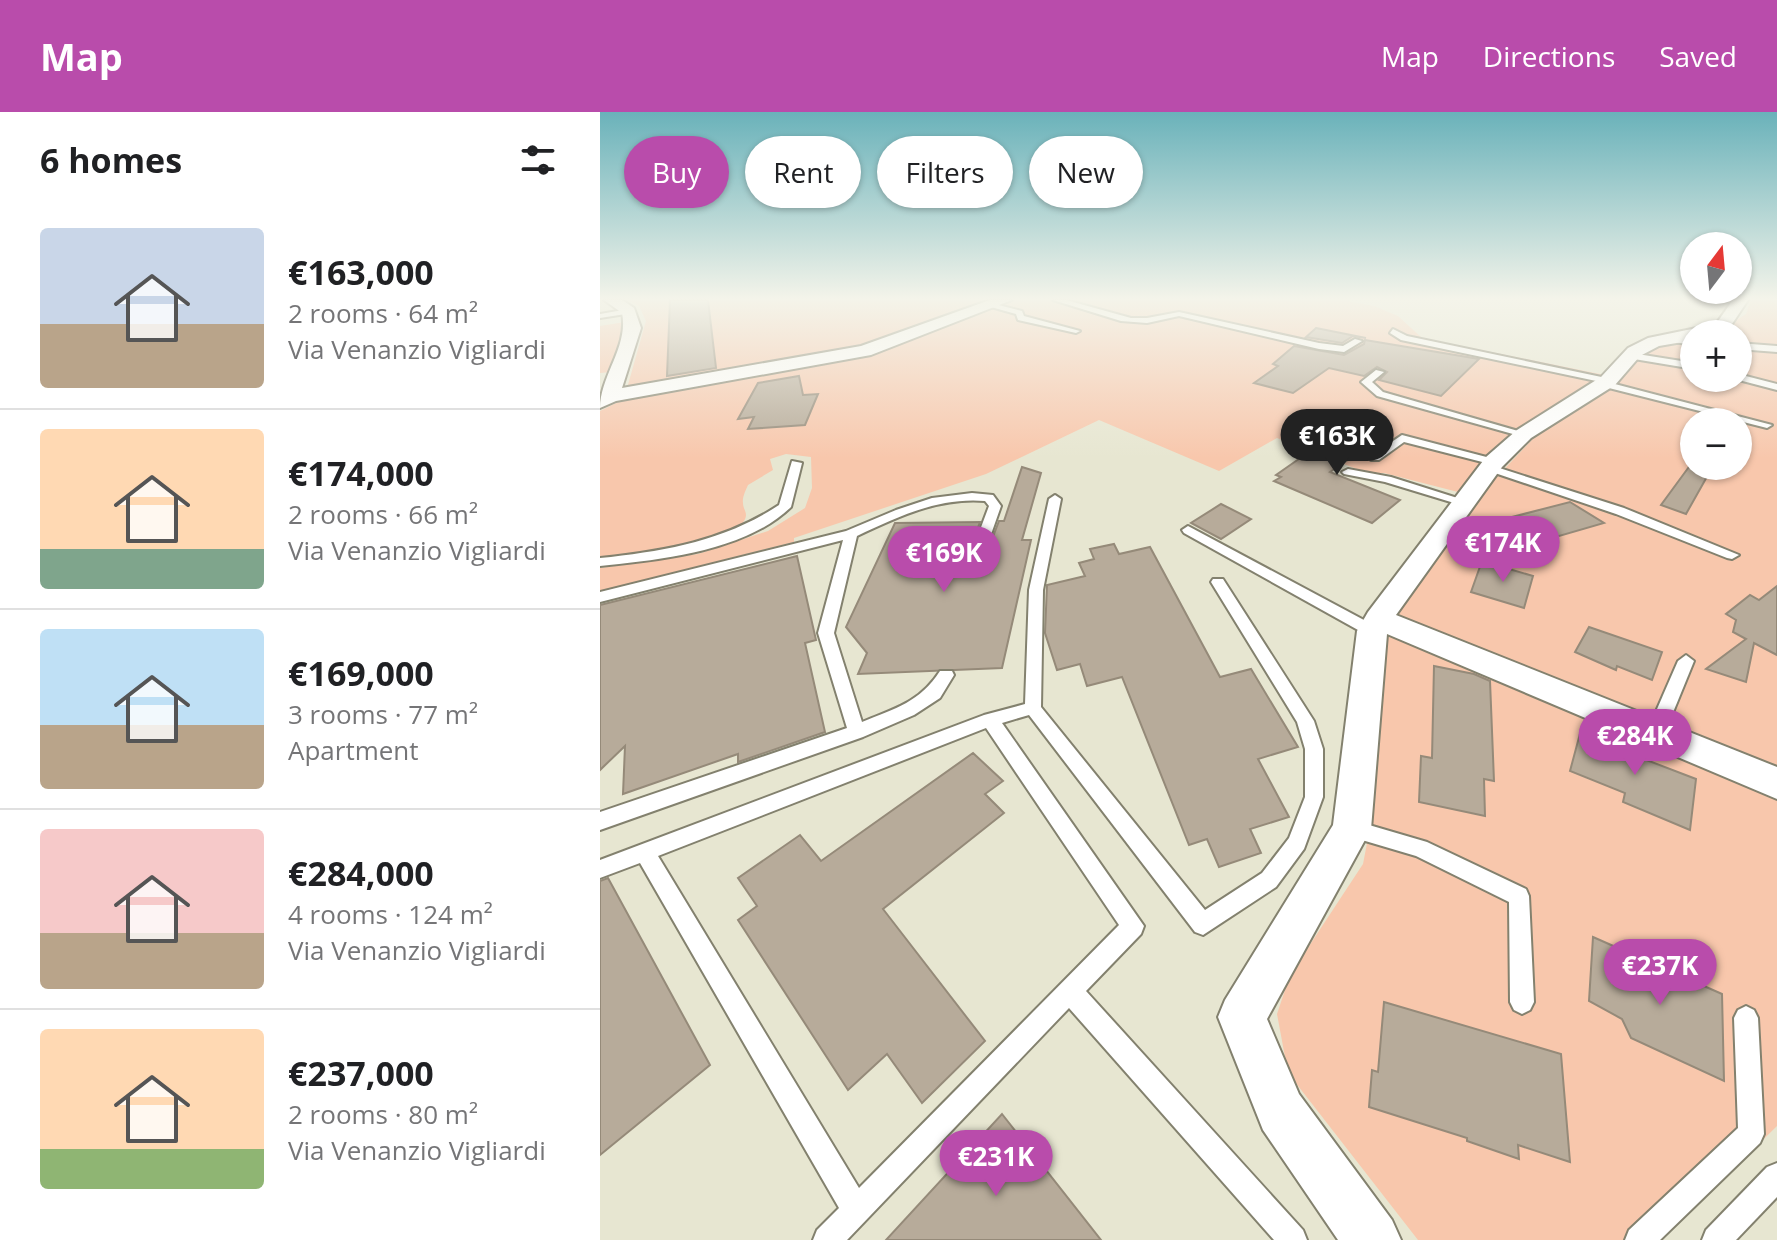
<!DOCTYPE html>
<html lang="en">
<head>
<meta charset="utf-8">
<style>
  :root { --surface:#fff; --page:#f6f6f6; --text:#202124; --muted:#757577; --line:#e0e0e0; --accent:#b94cab }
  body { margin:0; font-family:"Open Sans",sans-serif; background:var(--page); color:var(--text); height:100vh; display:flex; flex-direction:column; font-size:30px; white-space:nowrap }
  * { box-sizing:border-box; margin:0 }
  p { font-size:26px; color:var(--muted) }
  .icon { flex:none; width:44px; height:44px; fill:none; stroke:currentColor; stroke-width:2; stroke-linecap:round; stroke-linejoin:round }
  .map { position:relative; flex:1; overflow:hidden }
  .side { display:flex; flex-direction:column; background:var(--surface); width:600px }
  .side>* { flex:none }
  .hud { position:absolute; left:24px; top:24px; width:760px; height:72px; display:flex; gap:16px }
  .needle { width:52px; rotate:16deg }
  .buttons { position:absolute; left:1080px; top:120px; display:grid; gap:16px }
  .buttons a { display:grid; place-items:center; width:72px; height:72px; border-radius:50%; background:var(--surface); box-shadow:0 2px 6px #0004; font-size:40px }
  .price { position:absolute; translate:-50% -68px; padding:0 18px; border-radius:28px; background:var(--accent); color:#fff; font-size:26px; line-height:52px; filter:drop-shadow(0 2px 4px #0008) }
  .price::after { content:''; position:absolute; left:50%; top:48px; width:24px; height:18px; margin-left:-12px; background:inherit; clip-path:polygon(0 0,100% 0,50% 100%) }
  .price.on { background:#222; color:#fff }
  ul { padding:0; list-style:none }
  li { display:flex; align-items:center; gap:24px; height:200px; padding:0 40px }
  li+li { border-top:2px solid var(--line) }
  li span { display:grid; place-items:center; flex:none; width:224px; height:160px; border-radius:8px; color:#555 }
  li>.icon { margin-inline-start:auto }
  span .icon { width:96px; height:96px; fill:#fffc; stroke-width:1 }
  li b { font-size:34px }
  h2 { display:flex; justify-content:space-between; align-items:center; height:96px; padding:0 40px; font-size:34px }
  .tag { padding:0 28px; border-radius:36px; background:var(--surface); box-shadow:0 2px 6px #0004; font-size:28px; line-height:72px }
  .tag.on { background:var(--accent); color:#fff }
  header { display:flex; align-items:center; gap:48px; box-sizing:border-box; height:112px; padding:0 40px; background:var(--accent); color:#fff }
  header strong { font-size:38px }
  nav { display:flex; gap:44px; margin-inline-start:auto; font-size:28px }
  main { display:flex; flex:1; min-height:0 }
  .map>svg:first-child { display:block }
</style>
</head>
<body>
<header>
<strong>Map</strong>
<nav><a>Map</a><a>Directions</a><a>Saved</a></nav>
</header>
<main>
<section class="side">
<h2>6 homes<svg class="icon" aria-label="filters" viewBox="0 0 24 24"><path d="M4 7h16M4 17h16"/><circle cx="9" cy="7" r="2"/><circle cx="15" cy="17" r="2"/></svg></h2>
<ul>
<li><span style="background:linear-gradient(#c9d6e8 60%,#b9a48a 0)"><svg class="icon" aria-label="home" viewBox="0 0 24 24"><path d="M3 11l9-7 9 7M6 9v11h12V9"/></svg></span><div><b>€163,000</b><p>2 rooms · 64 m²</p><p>Via Venanzio Vigliardi</p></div></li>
<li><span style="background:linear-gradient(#ffd9b3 75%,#7fa58c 0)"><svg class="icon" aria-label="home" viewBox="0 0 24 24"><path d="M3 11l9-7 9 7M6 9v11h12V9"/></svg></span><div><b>€174,000</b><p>2 rooms · 66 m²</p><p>Via Venanzio Vigliardi</p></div></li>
<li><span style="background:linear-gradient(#bfe0f5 60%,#b9a48a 0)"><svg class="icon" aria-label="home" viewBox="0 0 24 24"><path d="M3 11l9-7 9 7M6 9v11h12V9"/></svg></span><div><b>€169,000</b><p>3 rooms · 77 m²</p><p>Apartment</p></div></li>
<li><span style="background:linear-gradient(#f6c9c9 65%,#b9a48a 0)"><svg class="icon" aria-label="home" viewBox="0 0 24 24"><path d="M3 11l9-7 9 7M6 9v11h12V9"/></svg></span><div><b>€284,000</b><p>4 rooms · 124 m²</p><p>Via Venanzio Vigliardi</p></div></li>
<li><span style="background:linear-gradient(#ffd9b3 75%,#8fb573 0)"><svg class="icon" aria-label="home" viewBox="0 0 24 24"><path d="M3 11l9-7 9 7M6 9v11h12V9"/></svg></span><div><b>€237,000</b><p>2 rooms · 80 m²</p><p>Via Venanzio Vigliardi</p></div></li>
</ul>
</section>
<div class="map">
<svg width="1177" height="1128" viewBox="0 0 1177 1128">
  <rect width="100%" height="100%" fill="#e7e6d1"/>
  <!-- green -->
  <g fill="#f8c7ac" fill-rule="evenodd">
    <path d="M 27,188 L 742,188 L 774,194 L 798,204 L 822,226 L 1005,263 L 891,346 L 858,380 L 784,361 L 767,361 L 677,326 L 619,359 L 499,308 L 386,362 L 194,426 L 194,430 L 0,479 L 0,456 L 98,442 L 168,419 L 205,396 L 212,376 L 211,345 L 186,342 L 170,347 L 173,358 L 148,373 C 146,378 142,385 143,391 C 143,398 149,401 144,409 C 124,440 35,442 0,446 L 0,299 L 24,287 L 46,209 L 39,194 Z"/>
    <path d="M 1151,188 L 1177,188 L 1177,1014 L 1061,1128 L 818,1128 L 688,961 L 677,902 L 690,863 L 763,752 L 774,695 L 776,614 L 788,526 L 797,501 L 878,385 L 944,315 L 1008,276 L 1041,241 L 1058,235 L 1094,229 L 1094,266 L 1138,266 L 1138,222 L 1115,222 L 1146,202 ZM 1094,310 L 1138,310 L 1138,354 L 1094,354 Z"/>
    <path d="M 25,210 L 11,260 L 0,261 L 0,214 Z"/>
  </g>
  <!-- building -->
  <g fill="#b7ab9a" stroke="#958a79" stroke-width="2">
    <path d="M 70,188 L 108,188 L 116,256 L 67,264 Z"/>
    <path d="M 716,216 L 766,226 L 753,224 L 742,231 L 706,225 Z"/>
    <path d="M 765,228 L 879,247 L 841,284 L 779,268 L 787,260 L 777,255 L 764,264 L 729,256 L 693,281 L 654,271 L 678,254 L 673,252 L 694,234 L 744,243 L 764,232 Z"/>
    <path d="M 199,264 L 203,283 L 218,282 L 205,313 L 148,317 L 154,305 L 138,307 L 158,271 Z"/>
    <path d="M 746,314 L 780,326 L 730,360 L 800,388 L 772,411 L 674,369 L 681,365 L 676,363 Z"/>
    <path d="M 1094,348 L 1094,354 L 1113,354 L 1086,402 L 1061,393 Z"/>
    <path d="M 422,355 L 441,361 L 422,428 L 431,428 L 402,556 L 258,562 L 267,541 L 246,515 L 295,411 L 380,410 L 368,443 L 377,449 L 384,448 L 399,409 L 404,409 Z"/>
    <path d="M 970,390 L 1004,411 L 942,429 L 912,405 Z"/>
    <path d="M 621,392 L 651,407 L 621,427 L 591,411 Z"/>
    <path d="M 514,432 L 519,442 L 550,435 L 620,565 L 651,557 L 698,635 L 658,647 L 689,705 L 650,717 L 661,741 L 619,755 L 607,727 L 589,733 L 522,565 L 487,574 L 480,552 L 457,558 L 445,521 L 447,473 L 485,464 L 479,451 L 494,447 L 490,437 Z"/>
    <path d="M 197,444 L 216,528 L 205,531 L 225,620 L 138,650 L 138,642 L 23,682 L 25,634 L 0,658 L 0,493 Z"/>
    <path d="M 882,449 L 933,464 L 924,496 L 871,480 Z"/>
    <path d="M 1177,474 L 1177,543 L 1154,531 L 1146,570 L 1106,557 L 1146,527 L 1133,520 L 1136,508 L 1126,502 L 1150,483 L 1159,488 Z"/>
    <path d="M 989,515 L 1062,540 L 1052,568 L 1017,554 L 1016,558 L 975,540 Z"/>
    <path d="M 834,554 L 874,562 L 890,569 L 894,669 L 884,667 L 885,704 L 819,690 L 821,644 L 832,646 Z"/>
    <path d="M 982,614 L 1037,636 L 1036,644 L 1096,667 L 1090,718 L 1023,690 L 1025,681 L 970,659 Z"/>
    <path d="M 373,641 L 403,669 L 385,682 L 404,701 L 283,797 L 385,929 L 322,991 L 287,942 L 248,978 L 138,808 L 157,794 L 138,766 L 200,723 L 221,749 Z"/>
    <path d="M 8,766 L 110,953 L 0,1043 L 0,769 Z"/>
    <path d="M 993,825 L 1122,882 L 1124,969 L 1031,926 L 1022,907 L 989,889 Z"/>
    <path d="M 784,890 L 961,942 L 970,1050 L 918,1033 L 919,1047 L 867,1029 L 867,1026 L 769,995 L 772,958 L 778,960 Z"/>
    <path d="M 402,1002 L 501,1128 L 286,1128 Z"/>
  </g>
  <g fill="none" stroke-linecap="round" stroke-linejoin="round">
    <!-- service casing -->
    <g stroke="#83816e" stroke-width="4">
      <g id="service">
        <path d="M 453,188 L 466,188 L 531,206 L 547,206 L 579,200 L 719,231 L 743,234 L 755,227 L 762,229 L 744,240 L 719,237 L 579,204 L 547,211 L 521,209 Z"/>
        <path d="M 391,191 L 422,199 L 424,204 L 480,219 L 476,221 L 418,208 L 416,202 L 391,195 Z"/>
        <path d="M 29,197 L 32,201 L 0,206 L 0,202 Z"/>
        <path d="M 793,217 L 807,224 L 1011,267 L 1011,271 L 1172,313 L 1167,316 L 1001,274 L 1001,270 L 801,228 L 790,221 Z"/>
        <path d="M 1077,225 L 1094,227 L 1094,233 L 1074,230 L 1074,226 Z"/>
        <path d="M 1138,231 L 1177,234 L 1177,240 L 1138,237 Z"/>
        <path d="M 1031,241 L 1094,251 L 1094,257 L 1028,246 L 1028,242 Z"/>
        <path d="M 776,258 L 784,260 L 772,270 L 783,280 L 929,322 L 920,324 L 777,284 L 761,270 Z"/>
        <path d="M 1138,262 L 1177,272 L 1177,278 L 1135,267 L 1138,266 Z"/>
        <path d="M 802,323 L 898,348 L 900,350 L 894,353 L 804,330 L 779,348 L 771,348 L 771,344 Z"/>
        <path d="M 192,349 L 202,351 L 191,395 C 146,439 60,448 0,454 L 0,446 C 65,439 124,429 179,393 Z"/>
        <path d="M 890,353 L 1024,396 L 1139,443 L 1132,447 L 1127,446 L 1016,402 L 886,358 L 886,354 Z"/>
        <path d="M 748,357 L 791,365 L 870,390 L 864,394 L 785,370 L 744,362 L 742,360 Z"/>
        <path d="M 372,381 L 393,383 L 401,394 L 383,445 L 378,446 L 371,442 L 389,394 L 385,389 C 339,385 297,405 257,424 L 234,521 L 262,610 C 296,596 320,590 340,559 L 352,559 L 354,563 L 340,586 L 314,603 L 263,625 L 0,718 L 0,700 L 247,616 L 218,521 L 243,428 L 0,490 L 0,480 L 246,419 L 296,398 L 332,386 Z"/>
        <path d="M 455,383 L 461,387 L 443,478 L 441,595 L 605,798 L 662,761 L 689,726 L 705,685 L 705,637 L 697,610 L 611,470 L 613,467 L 623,467 L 714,609 L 723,637 L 723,685 L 704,737 L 676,775 L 603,823 L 595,820 L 429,603 L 402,611 L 544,814 L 541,822 L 486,879 L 703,1118 L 707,1128 L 674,1128 L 469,896 L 247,1128 L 213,1128 L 217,1118 L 239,1096 L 40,751 L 0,766 L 0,748 L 384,603 L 425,592 L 429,478 L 449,387 ZM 386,616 L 519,813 L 259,1076 L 58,744 Z"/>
        <path d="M 588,414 L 777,515 L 779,519 L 777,523 L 767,523 L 584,421 L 582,418 Z"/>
        <path d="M 1086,543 L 1094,549 L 1065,620 L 1062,625 L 1050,625 L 1047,620 L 1078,549 Z"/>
        <path d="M 752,708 L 827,730 L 926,777 L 929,784 L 934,890 L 930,898 L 922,902 L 914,898 L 910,890 L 909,790 L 816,744 L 745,723 L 742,717 L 745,711 Z"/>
        <path d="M 1146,894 L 1154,898 L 1158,906 L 1164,1022 L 1160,1031 L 1060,1128 L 1025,1128 L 1029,1118 L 1138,1016 L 1134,906 L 1138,898 Z"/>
        <path d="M 1177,1051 L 1177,1085 L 1136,1128 L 1102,1128 L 1106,1118 L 1167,1055 Z"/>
      </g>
    </g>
    <!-- minor casing -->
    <g stroke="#83816e" stroke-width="4">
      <g id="minor">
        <path d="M 4,188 L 22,188 L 34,196 L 41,216 L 22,276 L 261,234 L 390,188 L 412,188 L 271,243 L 16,289 L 0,296 C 0,264 29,234 22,201 Z"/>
        <path d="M 1133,188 L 1148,188 L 1128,218 L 1094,222 L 1094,228 L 1059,234 L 1040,244 L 1015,273 L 931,326 L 902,355 L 796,503 L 1177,655 L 1177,687 L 787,522 L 771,717 L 667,907 L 699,982 L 792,1108 L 801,1128 L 738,1128 L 663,1018 L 618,905 L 625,888 L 733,713 L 757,519 L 768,500 L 886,345 L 917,318 L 1001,265 L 1028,236 L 1048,226 L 1116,212 Z"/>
      </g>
    </g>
    <!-- service -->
    <use href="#service" fill="#fff" fill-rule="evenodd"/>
    <!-- minor -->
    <use href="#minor" fill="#fff" fill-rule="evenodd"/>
  </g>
  <!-- sky -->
  <linearGradient id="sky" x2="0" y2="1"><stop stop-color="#6ab2ba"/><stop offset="0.54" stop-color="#f4f4ea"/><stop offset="1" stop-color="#f4f4ea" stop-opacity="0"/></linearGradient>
  <rect width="1177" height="346" fill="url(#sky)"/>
</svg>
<div class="buttons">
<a><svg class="needle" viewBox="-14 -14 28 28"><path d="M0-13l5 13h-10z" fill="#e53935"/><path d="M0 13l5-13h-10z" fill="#757577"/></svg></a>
<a>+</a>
<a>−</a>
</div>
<b class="price on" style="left:737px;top:365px">€163K</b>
<b class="price" style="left:903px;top:472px">€174K</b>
<b class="price" style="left:344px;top:482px">€169K</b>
<b class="price" style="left:1035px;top:665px">€284K</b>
<b class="price" style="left:1060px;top:895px">€237K</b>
<b class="price" style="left:396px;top:1086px">€231K</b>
<div class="hud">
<a class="tag on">Buy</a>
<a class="tag">Rent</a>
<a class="tag">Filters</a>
<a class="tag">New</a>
</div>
</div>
</main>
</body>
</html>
